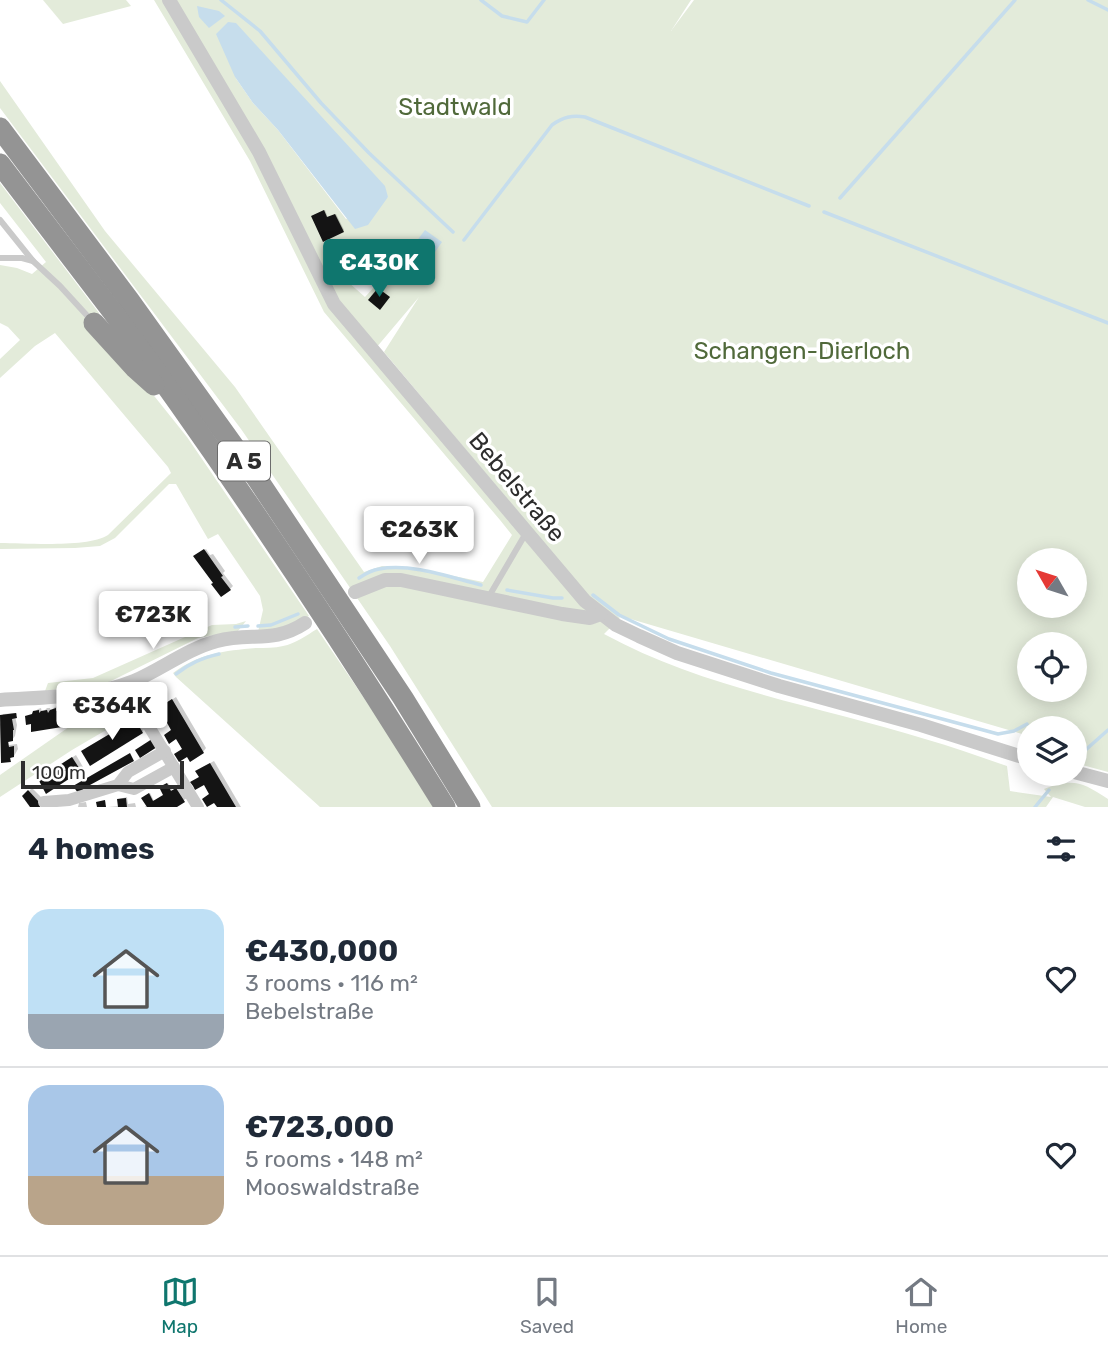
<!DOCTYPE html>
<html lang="en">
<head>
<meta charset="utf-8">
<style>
  :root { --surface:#fff; --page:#f2f2f3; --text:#1f2937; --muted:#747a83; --line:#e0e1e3; --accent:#0f766e }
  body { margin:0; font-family:Rubik,sans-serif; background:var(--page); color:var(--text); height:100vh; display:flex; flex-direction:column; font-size:26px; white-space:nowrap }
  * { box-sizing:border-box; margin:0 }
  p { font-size:23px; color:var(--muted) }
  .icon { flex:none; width:38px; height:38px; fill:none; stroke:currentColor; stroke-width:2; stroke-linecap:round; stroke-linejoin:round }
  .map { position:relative; height:807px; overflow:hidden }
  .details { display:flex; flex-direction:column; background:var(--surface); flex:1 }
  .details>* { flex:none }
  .needle { width:46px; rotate:309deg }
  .controls { position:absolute; left:1017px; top:548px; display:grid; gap:14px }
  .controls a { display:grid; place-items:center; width:70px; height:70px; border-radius:50%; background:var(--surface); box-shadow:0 4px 18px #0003; font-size:35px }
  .scale { position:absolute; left:21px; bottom:18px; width:163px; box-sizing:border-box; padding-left:7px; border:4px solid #2d2d2d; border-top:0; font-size:19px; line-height:24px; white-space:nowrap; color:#2d2d2d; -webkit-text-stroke:5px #fff; paint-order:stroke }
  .price { position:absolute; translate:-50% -60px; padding:0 16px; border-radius:7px; background:#fff; color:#222; font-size:23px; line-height:46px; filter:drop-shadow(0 2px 4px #0008) }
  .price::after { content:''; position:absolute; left:50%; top:42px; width:21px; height:16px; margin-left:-10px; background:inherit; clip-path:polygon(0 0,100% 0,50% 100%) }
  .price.current { background:var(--accent); color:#fff }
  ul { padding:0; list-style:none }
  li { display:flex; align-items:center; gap:21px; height:175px; padding:0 28px }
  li+li { border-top:2px solid var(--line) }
  li span { display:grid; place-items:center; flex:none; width:196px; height:140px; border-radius:21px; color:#555 }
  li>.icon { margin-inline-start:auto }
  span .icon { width:84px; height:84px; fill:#fffc; stroke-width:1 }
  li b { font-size:30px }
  h2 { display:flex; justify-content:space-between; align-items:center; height:84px; padding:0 28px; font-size:30px }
  .menu { display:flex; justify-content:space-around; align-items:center; height:98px; border-top:2px solid var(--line); background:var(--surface); font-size:19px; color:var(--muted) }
  .menu a { display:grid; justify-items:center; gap:4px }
  .menu .current { color:var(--accent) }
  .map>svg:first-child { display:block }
</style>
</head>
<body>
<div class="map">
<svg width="1108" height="807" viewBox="0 0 1108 807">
  <rect width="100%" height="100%" fill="#fff"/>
  <!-- green -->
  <g fill="#e3ebda" fill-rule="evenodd">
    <path d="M 43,0 L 126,0 L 131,6 L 63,24 Z"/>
    <path d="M 154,0 L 691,0 L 671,31 L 694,0 L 1108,0 L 1108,772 L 1075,763 L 1074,728 L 1029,728 L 1029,736 L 617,615 L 620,618 L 604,634 C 703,688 818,706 925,739 C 953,747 980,757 1007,766 L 1010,791 L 1051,797 L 1044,789 C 1073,778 1082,782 1108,799 L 1108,807 L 1085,807 L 1053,797 L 1046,807 L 492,807 L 390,646 L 241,429 L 0,108 L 0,81 L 105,231 L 235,387 L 364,572 L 382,566 L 415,568 L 483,582 L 512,535 L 500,520 L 324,312 L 250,161 ZM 235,77 L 388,197 L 346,219 L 278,130 L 253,103 ZM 353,249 L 385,275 L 365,297 L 330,266 ZM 419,297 L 384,352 L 549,549 L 376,348 ZM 1029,560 L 1074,560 L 1074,606 L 1029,606 ZM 1029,644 L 1074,644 L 1074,690 L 1029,690 Z"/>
    <path d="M 0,183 L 99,313 L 86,328 L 155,397 L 187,437 L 309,616 L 303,620 L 264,633 L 258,632 L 263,610 L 260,596 L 218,534 L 208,539 L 176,484 L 169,484 L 115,538 L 100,546 L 75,548 L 0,549 L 0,543 C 26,543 88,548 108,535 L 171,473 L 168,467 L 55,333 L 35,346 L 0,378 L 0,359 L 20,340 L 8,327 L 0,323 L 0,265 L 17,268 L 32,274 L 46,262 L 0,203 Z"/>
    <path d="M 246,621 L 238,631 L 198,638 L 107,683 L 45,691 L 48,683 L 93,678 L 212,625 L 236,624 Z"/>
    <path d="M 317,629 L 383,726 L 433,807 L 320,807 L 176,677 L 173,673 C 200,653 224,651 256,648 C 265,648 275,648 283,646 C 295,644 307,635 317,629 Z"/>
    <path d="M 119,694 L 135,694 L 142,709 L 72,750 L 0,797 L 0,775 L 79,720 L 104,707 Z"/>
  </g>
  <!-- water -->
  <g fill="#c6ddec">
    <path d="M 197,6 L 219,11 L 225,16 L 209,28 L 199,17 Z"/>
    <path d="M 228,22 L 236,23 L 385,186 L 388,197 L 368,225 L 355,229 L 278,130 L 253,103 L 235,77 L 216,34 Z"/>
    <path d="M 425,230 L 442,242 L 419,275 L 401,262 Z"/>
  </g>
  <!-- shadow -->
  <g fill="#0003">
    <path d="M 325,210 L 328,218 L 336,214 L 344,230 L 343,231 L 314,215 Z"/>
    <path d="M 206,549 L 210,555 L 213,554 L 225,571 L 223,573 L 233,586 L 230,589 L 196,557 Z"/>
    <path d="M 176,697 L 206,748 L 203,752 L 184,749 L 173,731 L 169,710 L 160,708 Z"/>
    <path d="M 67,705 L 68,709 L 71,706 L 83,705 L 84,712 L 70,714 L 71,718 L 61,726 L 32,714 L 38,709 L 41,708 L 42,713 L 47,708 L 50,708 L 51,711 L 55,707 L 58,706 L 59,709 L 62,708 Z"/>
    <path d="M 17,713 L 17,715 L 15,716 L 17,725 L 15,736 L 12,740 L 9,740 L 9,745 L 17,744 L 18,749 L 14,756 L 11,756 L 10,761 L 1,746 L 0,724 L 5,718 L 2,716 L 3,714 Z"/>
    <path d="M 138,717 L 145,728 L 142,732 L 90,763 L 86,748 Z"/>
    <path d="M 76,755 L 83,767 L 80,770 L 43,776 Z"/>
    <path d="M 214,761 L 241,807 L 219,807 L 201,777 L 201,768 Z"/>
    <path d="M 168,783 L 172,790 L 180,786 L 187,798 L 173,807 L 145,807 L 147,804 L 144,797 L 150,793 L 154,801 L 165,795 L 161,788 Z"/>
    <path d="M 32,788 L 42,798 L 43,804 L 39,807 L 24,796 Z"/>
    <path d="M 127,797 L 128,804 L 135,803 L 136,807 L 108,807 L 119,806 L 119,799 Z"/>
    <path d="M 86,802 L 87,807 L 78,807 L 79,803 Z"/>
  </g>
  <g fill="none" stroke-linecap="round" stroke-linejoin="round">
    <!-- stream -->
    <g stroke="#c6ddec" stroke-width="3.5">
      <path d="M 221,0 L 260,31 L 321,103 L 369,153 L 453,232"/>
      <path d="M 481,0 L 502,16 L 527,22 L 544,0"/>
      <path d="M 1088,0 L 1108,10"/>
      <path d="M 840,198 L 1015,0"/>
      <path d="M 824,212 L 1108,323"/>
      <path d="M 464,240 L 552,125 C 563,117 572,115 585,117 L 809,206"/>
      <path d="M 359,578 C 365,574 371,570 379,569 C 412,563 449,577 481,585"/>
      <path d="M 507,590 L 553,598 L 562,598"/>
      <path d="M 593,595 L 619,615 L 669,639 L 771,673 L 998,734 L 1014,731 L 1027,724"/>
      <path d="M 258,626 L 271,625 L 298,614"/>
      <path d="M 235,627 L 248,626"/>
      <path d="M 176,674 C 190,663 202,658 219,654"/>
      <path d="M 1076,747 L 1085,750"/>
      <path d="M 1081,754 L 1108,730"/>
      <path d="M 1035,807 L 1049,790"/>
    </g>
  </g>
  <!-- building -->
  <g fill="#141414">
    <path d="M 324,210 L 327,217 L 335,214 L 344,232 L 323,242 L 311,216 Z"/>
    <path d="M 378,288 L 390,297 L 380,310 L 368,300 Z"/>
    <path d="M 204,549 L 223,576 L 221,577 L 231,590 L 221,597 L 211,584 L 213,583 L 193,556 Z"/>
    <path d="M 172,699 L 204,753 L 190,762 L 187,757 L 179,762 L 174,754 L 182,749 L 176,739 L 169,744 L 164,735 L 171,730 L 166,721 L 157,726 L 152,718 L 161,713 L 158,708 Z"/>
    <path d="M 82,705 L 83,714 L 69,716 L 68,707 Z"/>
    <path d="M 56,708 L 56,711 L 64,708 L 66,717 L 68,717 L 69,723 L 62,724 L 62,727 L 31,732 L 31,724 L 26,725 L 25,716 L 32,714 L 33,711 L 39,710 L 39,713 L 41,711 L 47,710 L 48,713 L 50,710 Z"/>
    <path d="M 16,713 L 17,718 L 12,719 L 14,730 L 13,730 L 13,741 L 8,742 L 9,747 L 14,746 L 14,757 L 10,758 L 11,762 L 1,763 L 0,715 Z"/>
    <path d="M 135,719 L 143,733 L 90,766 L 81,751 Z"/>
    <path d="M 152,739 L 157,747 L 140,758 L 135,750 Z"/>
    <path d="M 130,753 L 134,761 L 90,785 L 78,793 L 73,786 Z"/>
    <path d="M 72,757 L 81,771 L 46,794 L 38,779 Z"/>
    <path d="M 210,763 L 226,790 L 236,807 L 217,807 L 214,803 L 207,807 L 202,799 L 209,794 L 204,785 L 195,790 L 193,786 L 190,782 L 199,777 L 195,771 Z"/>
    <path d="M 167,783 L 171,791 L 176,788 L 185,802 L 177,807 L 147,807 L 141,798 L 149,793 L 153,801 L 163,795 L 159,787 Z"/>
    <path d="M 28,790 L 39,802 L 40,807 L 30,807 L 22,796 Z"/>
    <path d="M 126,798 L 127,807 L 118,807 L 117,799 Z"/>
    <path d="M 105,800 L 106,807 L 97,807 L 96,802 Z"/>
  </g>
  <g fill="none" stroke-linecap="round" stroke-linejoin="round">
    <!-- service -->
    <g stroke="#cacaca" stroke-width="6">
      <path d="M 0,220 L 33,261"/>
      <path d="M 0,258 L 22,258 L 33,261 L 60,286 L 92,321"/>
      <path d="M 325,284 L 340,274"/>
      <path d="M 488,598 L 526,533"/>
    </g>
    <!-- minor -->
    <g stroke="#cacaca" stroke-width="12">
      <path d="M 142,715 L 198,807"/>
      <path d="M 118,785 L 134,789 L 174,767"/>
      <path d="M 44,802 L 69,800 L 118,785 L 128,772 L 165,751"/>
    </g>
    <!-- tertiary -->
    <g stroke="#cacaca" stroke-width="14">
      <path d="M 169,0 L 259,152 L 334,304 L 585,601 L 616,625 L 639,636 L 677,653 L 779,686 L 921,725 L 1029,759"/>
      <path d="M 355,592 L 385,580 L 401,580 L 562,614 L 590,618 L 601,614"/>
      <path d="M 0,700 C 44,697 92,698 134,681 C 162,669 187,649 217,641 C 251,632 273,644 305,623"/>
      <path d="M 1074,772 L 1108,781"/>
    </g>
    <!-- motorway -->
    <g stroke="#949494" stroke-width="21">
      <path d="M 0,128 L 129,300 L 258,480 L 403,698 L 470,807"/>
      <path d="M 0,164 C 37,213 75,262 112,311 C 230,471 340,638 445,807"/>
      <path d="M 94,323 L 135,368 L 154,385"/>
    </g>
  </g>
  <g text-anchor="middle" stroke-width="7" stroke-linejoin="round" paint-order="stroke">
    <!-- shield labels -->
    <rect fill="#fff" stroke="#6c6c6c" stroke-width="2" x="218" y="441.5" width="52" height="39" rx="5"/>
    <g font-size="23" font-weight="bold" fill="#2d2d2d">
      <text x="244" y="469">A 5</text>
    </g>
    <!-- park labels -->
    <g font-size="24" fill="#50693a" stroke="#fff">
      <text x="455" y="115">Stadtwald</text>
      <text x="802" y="359">Schangen-Dierloch</text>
    </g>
    <!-- street labels -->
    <g font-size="24" fill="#2d2d2d" stroke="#fff">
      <text transform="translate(517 487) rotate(50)" y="8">Bebelstraße</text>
    </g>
  </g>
</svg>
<div class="controls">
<a><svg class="needle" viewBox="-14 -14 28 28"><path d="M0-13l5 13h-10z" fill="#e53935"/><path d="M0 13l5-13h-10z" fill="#747a83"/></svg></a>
<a><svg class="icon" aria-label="locate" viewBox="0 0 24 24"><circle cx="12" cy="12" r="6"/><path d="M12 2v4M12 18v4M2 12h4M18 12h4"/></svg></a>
<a><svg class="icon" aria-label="layers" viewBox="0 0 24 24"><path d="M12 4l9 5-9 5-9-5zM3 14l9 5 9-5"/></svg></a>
</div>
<div class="scale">100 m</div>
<b class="price current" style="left:379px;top:299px">€430K</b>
<b class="price" style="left:419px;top:566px">€263K</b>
<b class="price" style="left:153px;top:651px">€723K</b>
<b class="price" style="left:112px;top:742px">€364K</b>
</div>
<section class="details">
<h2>4 homes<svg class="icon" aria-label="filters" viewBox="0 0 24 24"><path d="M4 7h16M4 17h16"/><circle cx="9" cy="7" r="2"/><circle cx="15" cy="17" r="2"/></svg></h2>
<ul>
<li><span style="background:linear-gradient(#bfe0f5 75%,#9aa5b1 0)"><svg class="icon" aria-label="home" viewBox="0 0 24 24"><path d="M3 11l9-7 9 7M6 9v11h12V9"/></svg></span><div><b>€430,000</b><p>3 rooms · 116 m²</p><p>Bebelstraße</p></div><svg class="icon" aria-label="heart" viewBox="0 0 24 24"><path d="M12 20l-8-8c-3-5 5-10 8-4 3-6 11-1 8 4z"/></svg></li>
<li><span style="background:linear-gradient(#a9c7e8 65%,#b9a48a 0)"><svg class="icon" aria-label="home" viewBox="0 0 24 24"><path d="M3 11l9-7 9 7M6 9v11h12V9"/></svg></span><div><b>€723,000</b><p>5 rooms · 148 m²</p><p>Mooswaldstraße</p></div><svg class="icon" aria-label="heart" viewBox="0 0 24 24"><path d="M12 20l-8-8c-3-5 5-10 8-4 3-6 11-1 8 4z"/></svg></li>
</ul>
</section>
<nav class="menu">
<a class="current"><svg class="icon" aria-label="map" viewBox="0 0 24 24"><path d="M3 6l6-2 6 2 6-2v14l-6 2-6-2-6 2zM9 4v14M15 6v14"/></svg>Map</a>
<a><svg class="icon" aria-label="saved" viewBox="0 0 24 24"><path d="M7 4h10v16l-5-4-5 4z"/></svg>Saved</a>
<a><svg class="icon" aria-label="home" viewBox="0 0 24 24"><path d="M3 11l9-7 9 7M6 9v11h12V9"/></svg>Home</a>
</nav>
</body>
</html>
